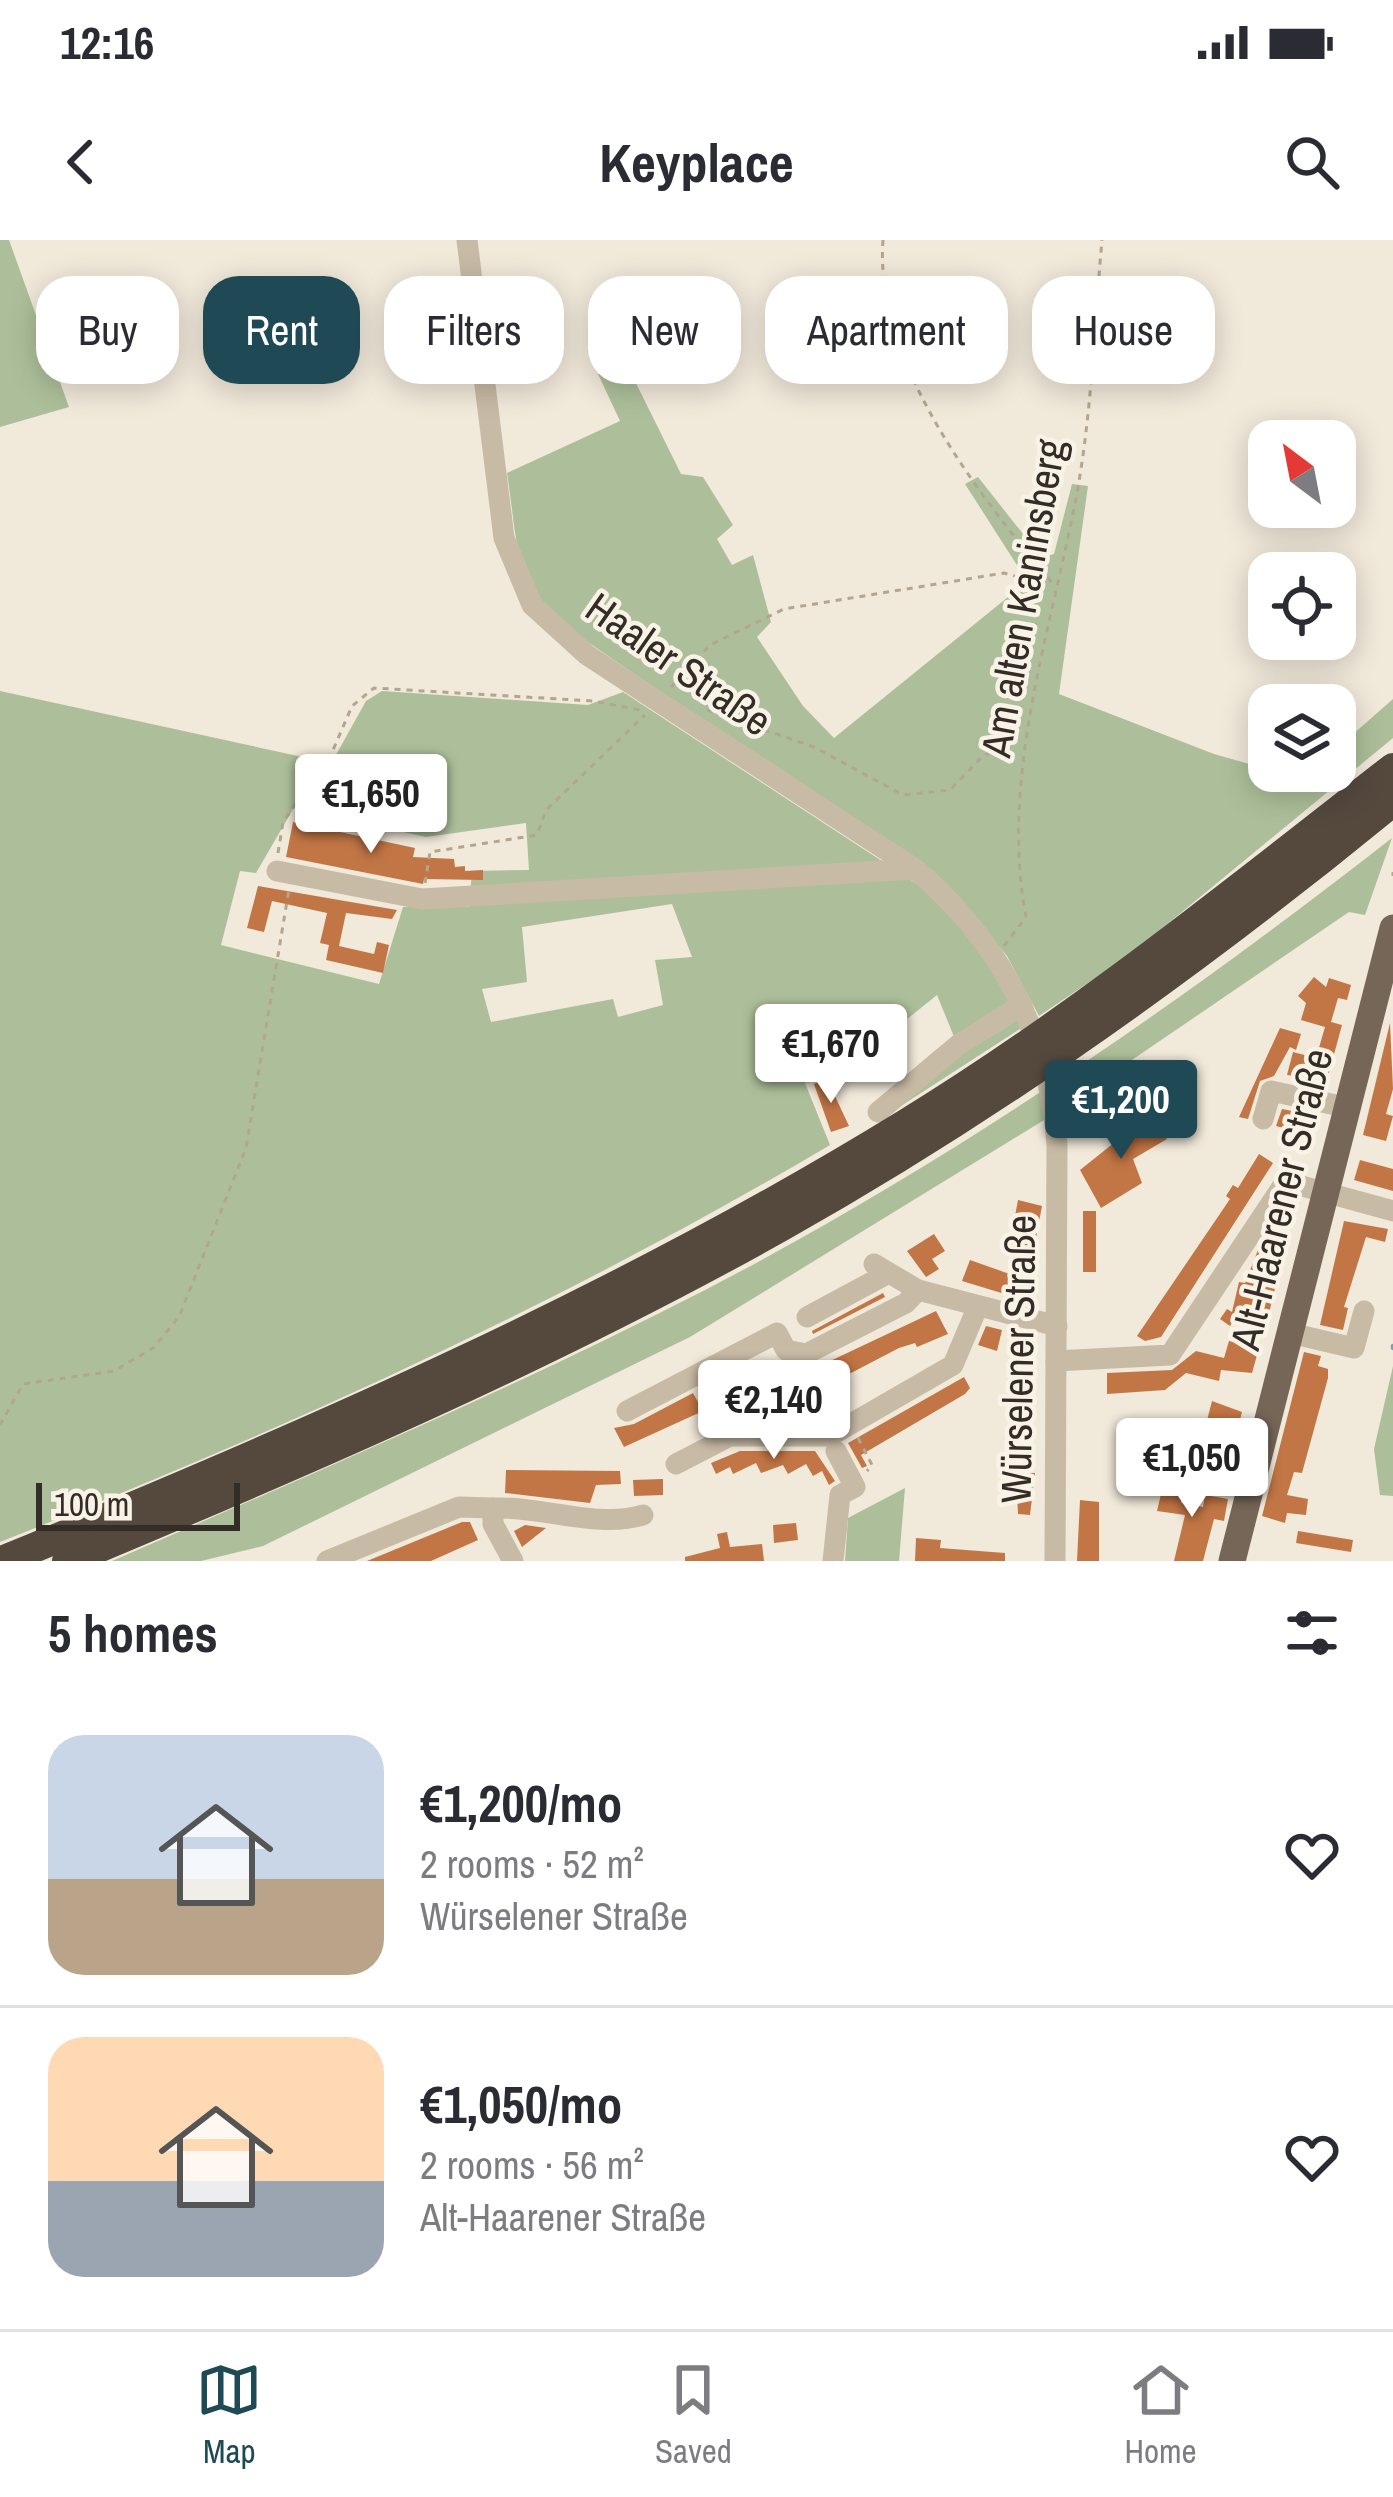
<!DOCTYPE html>
<html lang="en">
<head>
<meta charset="utf-8">
<style>
  :root { --surface:#fff; --page:#f2f2f3; --text:#2b2b33; --muted:#7c7c81; --line:#e1e1e2; --accent:#1e4955 }
  body { margin:0; font-family:"Archivo Narrow",sans-serif; background:var(--page); color:var(--text); height:100vh; display:flex; flex-direction:column; font-size:45px; white-space:nowrap }
  * { box-sizing:border-box; margin:0 }
  p { font-size:39px; color:var(--muted) }
  .icon { flex:none; width:66px; height:66px; fill:none; stroke:currentColor; stroke-width:2; stroke-linecap:round; stroke-linejoin:round }
  .map { position:relative; height:1321px; overflow:hidden }
  .panel { display:flex; flex-direction:column; background:var(--surface); flex:1 }
  .panel>* { flex:none }
  .banner { position:absolute; left:36px; top:36px; width:1323px; height:108px; display:flex; gap:24px }
  .needle { width:78px; rotate:328deg }
  .tools { position:absolute; left:1248px; top:180px; display:grid; gap:24px }
  .tools a { display:grid; place-items:center; width:108px; height:108px; border-radius:24px; background:var(--surface); box-shadow:0 6px 30px #0003; font-size:60px }
  .scale { position:absolute; left:36px; bottom:30px; width:204px; box-sizing:border-box; padding-left:12px; border:6px solid #342d27; border-top:0; font-size:33px; line-height:42px; white-space:nowrap; color:#342d27; -webkit-text-stroke:9px #f8f3e6; paint-order:stroke }
  .price { position:absolute; translate:-50% -102px; padding:0 27px; border-radius:12px; background:#fff; color:#222; font-size:39px; line-height:78px; filter:drop-shadow(0 3px 6px #0008) }
  .price::after { content:''; position:absolute; left:50%; top:72px; width:36px; height:27px; margin-left:-18px; background:inherit; clip-path:polygon(0 0,100% 0,50% 100%) }
  .price.on { background:var(--accent); color:#fff }
  ul { padding:0; list-style:none }
  li { display:flex; align-items:center; gap:36px; height:300px; padding:0 48px }
  li+li { border-top:3px solid var(--line) }
  li span { display:grid; place-items:center; flex:none; width:336px; height:240px; border-radius:36px; color:#555 }
  li>.icon { margin-inline-start:auto }
  span .icon { width:144px; height:144px; fill:#fffc; stroke-width:1 }
  li b { font-size:51px }
  h2 { display:flex; justify-content:space-between; align-items:center; height:144px; padding:0 48px; font-size:51px }
  .chip { padding:0 42px; border-radius:36px; background:var(--surface); box-shadow:0 6px 30px #0003; font-size:42px; line-height:108px }
  .chip.on { background:var(--accent); color:#fff }
  .status { display:flex; justify-content:space-between; align-items:center; height:84px; padding:0 60px; background:var(--surface); direction:ltr }
  .status svg { height:33px; fill:currentColor }
  header { display:flex; justify-content:space-between; align-items:center; height:156px; padding:0 48px; background:var(--surface); font-size:54px; font-weight:700 }
  .menu { display:flex; justify-content:space-around; align-items:center; height:168px; border-top:3px solid var(--line); background:var(--surface); font-size:33px; color:var(--muted) }
  .menu a { display:grid; justify-items:center; gap:6px }
  .menu .on { color:var(--accent) }
  .map>svg:first-child { display:block }
</style>
</head>
<body>
<div class="status"><b>12:16</b><svg viewBox="0 0 49 12"><path d="M0 12V9h3v3zM5 12V6h3v6zM10 12V3h3v9zM15 12V0h3v12zM26 1h20v11H26zM47 4h2v5h-2z"/></svg></div>
<header><svg class="icon" aria-label="back" viewBox="0 0 24 24"><path d="M15 5l-7 7 7 7"/></svg>Keyplace<svg class="icon" aria-label="search" viewBox="0 0 24 24"><circle cx="10" cy="10" r="6"/><path d="M15 15l6 6"/></svg></header>
<div class="map">
<svg width="1393" height="1321" viewBox="0 0 1393 1321">
  <rect width="100%" height="100%" fill="#f1e9da"/>
  <!-- green -->
  <g fill="#adbf9a" fill-rule="evenodd">
    <path d="M 0,0 L 9,0 L 69,167 L 0,187 Z"/>
    <path d="M 625,121 L 681,234 L 703,237 L 733,285 L 717,299 L 732,325 L 753,315 L 771,382 L 757,397 L 803,466 L 834,498 L 1013,353 L 1022,333 L 965,244 L 978,237 L 1042,318 L 1054,314 L 1072,244 L 1088,246 L 1059,454 L 1214,514 L 1302,539 L 1311,531 L 1335,531 L 1335,510 L 1393,459 L 1393,498 L 1131,714 L 1039,776 L 1007,716 L 974,676 L 822,561 L 564,386 C 511,333 518,302 507,233 L 620,181 L 598,134 Z"/>
    <path d="M 0,451 L 321,521 L 256,633 L 240,631 L 221,705 L 379,744 L 403,667 L 469,667 L 472,631 L 529,630 L 526,583 L 426,597 L 295,568 L 332,522 L 366,461 L 382,451 L 588,465 L 623,452 L 940,659 L 991,720 L 1023,787 L 887,875 L 955,799 L 937,755 L 835,837 L 805,843 L 830,905 C 565,1062 287,1189 0,1302 ZM 672,664 L 692,717 L 655,720 L 663,765 L 618,777 L 613,759 L 491,782 L 482,749 L 527,742 L 522,687 Z"/>
    <path d="M 1392,598 L 1365,675 L 1349,672 L 1041,882 L 690,1097 L 263,1306 L 201,1321 L 112,1321 C 311,1234 511,1150 705,1050 C 948,924 1177,766 1392,598 Z"/>
    <path d="M 1393,1126 L 1393,1256 L 1380,1255 L 1374,1209 Z"/>
    <path d="M 905,1248 L 899,1321 L 845,1321 L 848,1278 Z"/>
  </g>
  <g fill="none" stroke-linecap="round" stroke-linejoin="round">
    <!-- stream -->
    <path stroke="#79a3ad" stroke-width="4.5" d="M 1393,1106 L 1393,1108"/>
  </g>
  <!-- building -->
  <g fill="#c37645">
    <path d="M 293,582 L 415,608 L 413,617 L 454,619 L 455,627 L 465,626 L 465,631 L 483,630 L 483,640 L 424,639 L 423,644 L 286,617 Z"/>
    <path d="M 258,646 L 397,670 L 392,679 L 346,673 L 339,706 L 374,714 L 377,702 L 389,705 L 383,733 L 326,720 L 329,705 L 320,703 L 327,673 L 272,661 L 264,692 L 247,688 Z"/>
    <path d="M 1314,737 L 1326,747 L 1329,738 L 1351,745 L 1347,760 L 1338,758 L 1331,782 L 1342,785 L 1327,840 L 1287,835 L 1293,812 L 1316,818 L 1325,787 L 1301,780 L 1306,763 L 1298,756 Z"/>
    <path d="M 1390,783 L 1393,849 L 1386,874 L 1393,876 L 1386,901 L 1363,895 Z"/>
    <path d="M 1280,788 L 1301,794 L 1296,810 L 1290,807 L 1274,836 L 1260,841 L 1248,879 L 1239,877 Z"/>
    <path d="M 827,839 L 849,886 L 831,892 L 814,844 Z"/>
    <path d="M 1282,869 L 1318,876 L 1313,896 L 1276,886 Z"/>
    <path d="M 1150,874 L 1167,899 L 1133,919 L 1142,943 L 1101,968 L 1080,930 Z"/>
    <path d="M 1259,914 L 1273,923 L 1161,1097 L 1145,1101 L 1137,1096 L 1230,959 L 1226,956 L 1233,945 L 1238,948 Z"/>
    <path d="M 1360,920 L 1393,929 L 1393,951 L 1354,940 Z"/>
    <path d="M 1018,960 L 1042,966 L 1033,1014 L 1009,1008 Z"/>
    <rect x="1083" y="971" width="13" height="61"/>
    <path d="M 1344,981 L 1388,989 L 1385,1002 L 1366,997 L 1344,1067 L 1348,1068 L 1343,1090 L 1320,1085 Z"/>
    <path d="M 934,994 L 945,1011 L 932,1019 L 939,1029 L 926,1037 L 907,1011 Z"/>
    <path d="M 1258,1010 L 1283,1016 L 1269,1073 L 1243,1066 L 1230,1086 L 1220,1079 L 1227,1069 L 1232,1072 L 1239,1042 L 1245,1043 Z"/>
    <path d="M 970,1020 L 1035,1043 L 1028,1061 L 962,1041 Z"/>
    <path d="M 883,1053 L 885,1057 L 813,1094 L 812,1091 Z"/>
    <path d="M 936,1071 L 948,1094 L 917,1107 L 915,1103 L 899,1108 L 782,1169 L 776,1159 L 755,1170 L 750,1160 L 728,1171 L 722,1160 L 765,1138 L 771,1149 Z"/>
    <path d="M 986,1086 L 1002,1090 L 997,1111 L 978,1105 Z"/>
    <path d="M 1229,1101 L 1259,1108 L 1252,1133 L 1221,1130 L 1219,1141 L 1186,1133 L 1165,1150 L 1107,1154 L 1107,1133 L 1172,1130 L 1196,1111 L 1224,1118 Z"/>
    <path d="M 1304,1112 L 1321,1116 L 1318,1126 L 1328,1129 L 1328,1138 L 1302,1233 L 1294,1232 L 1287,1255 L 1308,1259 L 1306,1275 L 1287,1273 L 1285,1283 L 1262,1276 Z"/>
    <path d="M 964,1137 L 970,1148 L 965,1154 L 861,1215 L 867,1226 L 862,1228 L 848,1203 Z"/>
    <path d="M 693,1153 L 703,1171 L 624,1207 L 614,1188 L 634,1184 Z"/>
    <path d="M 1212,1161 L 1242,1172 L 1236,1196 L 1215,1199 L 1204,1192 Z"/>
    <path d="M 740,1211 L 815,1211 L 835,1241 L 829,1245 L 822,1231 L 813,1236 L 806,1224 L 788,1234 L 783,1225 L 761,1233 L 756,1223 L 733,1234 L 730,1227 L 716,1234 L 711,1223 Z"/>
    <path d="M 506,1230 L 620,1231 L 621,1244 L 596,1245 L 590,1263 L 505,1253 Z"/>
    <path d="M 1016,1233 L 1035,1233 L 1030,1275 L 1018,1274 Z"/>
    <path d="M 663,1239 L 663,1255 L 634,1256 L 633,1240 Z"/>
    <path d="M 1164,1241 L 1187,1243 L 1181,1263 L 1203,1267 L 1205,1255 L 1228,1259 L 1224,1281 L 1214,1279 L 1203,1321 L 1174,1321 L 1185,1275 L 1157,1271 Z"/>
    <path d="M 1080,1260 L 1099,1262 L 1099,1321 L 1077,1321 Z"/>
    <path d="M 462,1282 L 470,1282 L 478,1300 L 431,1321 L 367,1321 Z"/>
    <path d="M 796,1283 L 798,1300 L 774,1303 L 773,1285 Z"/>
    <path d="M 525,1285 L 546,1288 L 522,1307 L 514,1291 Z"/>
    <path d="M 1298,1291 L 1353,1300 L 1351,1312 L 1296,1303 Z"/>
    <path d="M 727,1292 L 730,1307 L 762,1304 L 764,1321 L 685,1321 L 685,1317 L 720,1308 L 717,1294 Z"/>
    <path d="M 916,1298 L 941,1300 L 940,1308 L 1005,1313 L 1005,1321 L 915,1321 Z"/>
  </g>
  <g fill="none" stroke-linecap="round" stroke-linejoin="round">
    <!-- path -->
    <g stroke="#b4a590" stroke-width="3" stroke-dasharray="6 6" stroke-linecap="butt">
      <path d="M 883,0 C 874,123 979,255 1053,344"/>
      <path d="M 671,447 L 710,405 L 784,369 L 1004,333 L 1032,341 L 1040,329"/>
      <path d="M 707,470 L 814,507 L 903,555 L 950,550 L 981,518 L 1015,497 L 1037,380 L 1032,342"/>
      <path d="M 278,613 L 283,582 L 333,510 L 352,466 L 374,448 L 593,461 L 640,470"/>
      <path d="M 1393,632 L 1393,636"/>
      <path d="M 425,643 L 430,612 L 537,595 L 546,570 L 645,475"/>
      <path d="M 1004,706 L 1026,677 C 1000,539 1049,398 1075,263 C 1092,177 1094,87 1102,0"/>
      <path d="M 0,1185 L 23,1144 L 114,1131 L 153,1108 L 179,1077 L 246,908 L 289,649"/>
      <path d="M 858,1198 L 872,1225 L 867,1231"/>
    </g>
    <!-- minor -->
    <g stroke="#c8bba6" stroke-width="21">
      <path d="M 467,0 L 504,298 L 532,365 L 587,415 L 915,629 C 1000,701 1049,794 1057,905 L 1055,1321"/>
      <path d="M 277,631 L 422,659 L 915,629"/>
      <path d="M 878,872 L 958,805 L 1022,765"/>
      <path d="M 1263,879 L 1271,851 L 1350,868"/>
      <path d="M 874,1024 L 918,1050 L 1057,1086"/>
      <path d="M 807,1077 L 885,1035"/>
      <path d="M 1290,1093 L 1354,1108 L 1364,1071"/>
      <path d="M 1056,1121 L 1170,1115 L 1282,947 L 1302,946 L 1393,971"/>
      <path d="M 627,1171 L 777,1093 L 786,1110 L 806,1114 L 906,1063 L 918,1050"/>
      <path d="M 676,1224 L 730,1196 L 830,1196 L 953,1125 L 978,1066"/>
      <path d="M 327,1321 L 459,1267 L 493,1268"/>
      <path d="M 513,1321 L 493,1284 L 493,1268 C 544,1266 597,1289 643,1275"/>
      <path d="M 833,1321 L 840,1255 L 855,1247 L 836,1211"/>
    </g>
    <!-- major -->
    <path stroke="#766658" stroke-width="27" d="M 1232,1321 L 1393,688"/>
    <!-- highway -->
    <g stroke="#55493e" stroke-width="30">
      <path d="M 2,1321 C 312,1194 624,1058 909,882 C 1080,777 1235,651 1393,528"/>
      <path d="M 67,1321 C 309,1220 554,1114 782,986 C 999,864 1201,719 1393,561"/>
    </g>
  </g>
  <g text-anchor="middle" stroke-width="9" stroke-linejoin="round" paint-order="stroke">
    <!-- street labels -->
    <g font-size="42" fill="#342d27" stroke="#f8f3e6">
      <text transform="translate(1023 358) rotate(-80)" y="15">Am alten Kaninsberg</text>
      <text transform="translate(679 424) rotate(35)" y="15">Haaler Straße</text>
      <text transform="translate(1281 959) rotate(-76)" y="15">Alt-Haarener Straße</text>
      <text transform="translate(1018 1119) rotate(-89)" y="15">Würselener Straße</text>
    </g>
  </g>
</svg>
<div class="tools">
<a><svg class="needle" viewBox="-14 -14 28 28"><path d="M0-13l5 13h-10z" fill="#e53935"/><path d="M0 13l5-13h-10z" fill="#7c7c81"/></svg></a>
<a><svg class="icon" aria-label="locate" viewBox="0 0 24 24"><circle cx="12" cy="12" r="6"/><path d="M12 2v4M12 18v4M2 12h4M18 12h4"/></svg></a>
<a><svg class="icon" aria-label="layers" viewBox="0 0 24 24"><path d="M12 4l9 5-9 5-9-5zM3 14l9 5 9-5"/></svg></a>
</div>
<div class="scale">100 m</div>
<b class="price" style="left:371px;top:616px">€1,650</b>
<b class="price" style="left:831px;top:866px">€1,670</b>
<b class="price on" style="left:1121px;top:922px">€1,200</b>
<b class="price" style="left:774px;top:1222px">€2,140</b>
<b class="price" style="left:1192px;top:1280px">€1,050</b>
<div class="banner">
<a class="chip">Buy</a>
<a class="chip on">Rent</a>
<a class="chip">Filters</a>
<a class="chip">New</a>
<a class="chip">Apartment</a>
<a class="chip">House</a>
</div>
</div>
<section class="panel">
<h2>5 homes<svg class="icon" aria-label="filters" viewBox="0 0 24 24"><path d="M4 7h16M4 17h16"/><circle cx="9" cy="7" r="2"/><circle cx="15" cy="17" r="2"/></svg></h2>
<ul>
<li><span style="background:linear-gradient(#c9d6e8 60%,#b9a48a 0)"><svg class="icon" aria-label="home" viewBox="0 0 24 24"><path d="M3 11l9-7 9 7M6 9v11h12V9"/></svg></span><div><b>€1,200/mo</b><p>2 rooms · 52 m²</p><p>Würselener Straße</p></div><svg class="icon" aria-label="heart" viewBox="0 0 24 24"><path d="M12 20l-8-8c-3-5 5-10 8-4 3-6 11-1 8 4z"/></svg></li>
<li><span style="background:linear-gradient(#ffd9b3 60%,#9aa5b1 0)"><svg class="icon" aria-label="home" viewBox="0 0 24 24"><path d="M3 11l9-7 9 7M6 9v11h12V9"/></svg></span><div><b>€1,050/mo</b><p>2 rooms · 56 m²</p><p>Alt-Haarener Straße</p></div><svg class="icon" aria-label="heart" viewBox="0 0 24 24"><path d="M12 20l-8-8c-3-5 5-10 8-4 3-6 11-1 8 4z"/></svg></li>
</ul>
</section>
<nav class="menu">
<a class="on"><svg class="icon" aria-label="map" viewBox="0 0 24 24"><path d="M3 6l6-2 6 2 6-2v14l-6 2-6-2-6 2zM9 4v14M15 6v14"/></svg>Map</a>
<a><svg class="icon" aria-label="saved" viewBox="0 0 24 24"><path d="M7 4h10v16l-5-4-5 4z"/></svg>Saved</a>
<a><svg class="icon" aria-label="home" viewBox="0 0 24 24"><path d="M3 11l9-7 9 7M6 9v11h12V9"/></svg>Home</a>
</nav>
</body>
</html>
